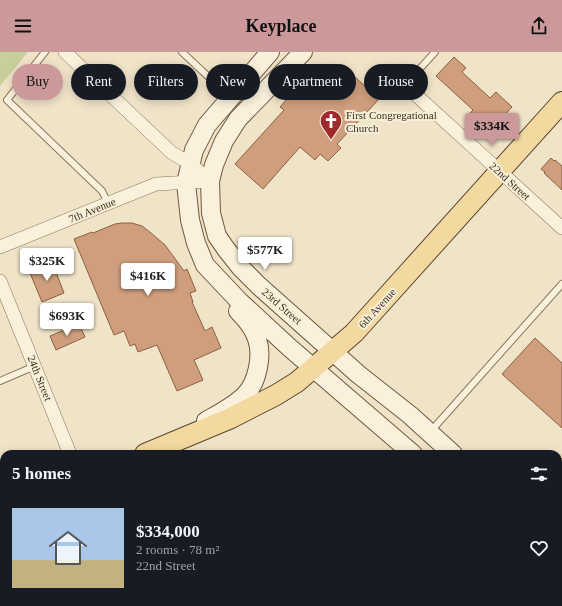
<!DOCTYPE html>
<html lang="en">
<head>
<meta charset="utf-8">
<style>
  :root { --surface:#171b24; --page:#20242c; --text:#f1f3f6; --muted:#9ea1a6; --accent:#cc999b }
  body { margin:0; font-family:"Times New Roman",serif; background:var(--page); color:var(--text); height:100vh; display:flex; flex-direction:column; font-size:15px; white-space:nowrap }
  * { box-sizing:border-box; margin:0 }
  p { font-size:13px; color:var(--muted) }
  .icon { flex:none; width:22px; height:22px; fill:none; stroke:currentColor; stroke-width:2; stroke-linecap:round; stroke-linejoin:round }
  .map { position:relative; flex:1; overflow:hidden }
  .panel { position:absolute; left:0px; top:398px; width:562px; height:156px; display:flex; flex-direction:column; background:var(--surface); border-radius:12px 12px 0 0; box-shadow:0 2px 10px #0003 }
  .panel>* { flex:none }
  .guide { position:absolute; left:12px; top:12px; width:538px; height:36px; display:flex; gap:8px }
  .price { position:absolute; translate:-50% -34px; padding:0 9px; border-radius:4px; background:#fff; color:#222; font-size:13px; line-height:26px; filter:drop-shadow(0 1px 2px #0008) }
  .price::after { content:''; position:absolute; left:50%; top:24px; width:12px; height:9px; margin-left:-6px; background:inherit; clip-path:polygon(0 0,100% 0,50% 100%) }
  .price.active { background:var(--accent); color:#111 }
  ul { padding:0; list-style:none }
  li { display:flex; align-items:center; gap:12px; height:100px; padding:0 12px }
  li span { display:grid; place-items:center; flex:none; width:112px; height:80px; border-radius:0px; color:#555 }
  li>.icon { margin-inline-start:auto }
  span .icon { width:48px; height:48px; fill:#fffc; stroke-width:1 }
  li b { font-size:17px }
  h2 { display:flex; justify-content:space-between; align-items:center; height:48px; padding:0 12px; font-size:17px }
  .pill { padding:0 14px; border-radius:18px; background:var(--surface); box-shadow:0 2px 10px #0003; font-size:14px; line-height:36px }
  .pill.active { background:var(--accent); color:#111 }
  header { display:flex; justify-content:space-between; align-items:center; height:52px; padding:0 12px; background:var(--accent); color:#111; font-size:18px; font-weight:600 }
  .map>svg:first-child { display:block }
</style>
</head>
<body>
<header><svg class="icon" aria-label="menu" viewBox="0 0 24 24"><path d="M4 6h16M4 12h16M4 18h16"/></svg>Keyplace<svg class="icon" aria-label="share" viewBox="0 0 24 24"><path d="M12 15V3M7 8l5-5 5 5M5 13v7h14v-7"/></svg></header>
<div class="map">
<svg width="562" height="554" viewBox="0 0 562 554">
  <rect width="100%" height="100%" fill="#f0e4c8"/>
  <!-- green -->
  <path fill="#c9cf9b" d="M 0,0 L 28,0 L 0,34 Z"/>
  <!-- building -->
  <g fill="#cf9f7d" stroke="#8d5f41">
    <path d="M 454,5 L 466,16 L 462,20 L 490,46 L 496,40 L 512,55 L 489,80 L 469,62 L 473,58 L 436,24 Z"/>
    <path d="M 310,21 L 327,36 L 329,33 L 339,42 L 355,25 L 379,47 L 337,92 L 341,96 L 328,109 L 320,102 L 315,108 L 300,95 L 263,137 L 235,112 L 284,58 L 280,55 Z"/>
    <path d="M 551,106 L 554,109 L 555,108 L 562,114 L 562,138 L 544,121 L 545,120 L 541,117 Z"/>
    <path d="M 122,171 L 132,171 L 142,174 L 151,181 L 165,193 L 184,219 L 187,217 L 196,239 L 190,241 L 193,250 L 192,250 L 205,279 L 212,275 L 221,296 L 194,308 L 203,328 L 177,339 L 157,293 L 138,300 L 135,292 L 130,294 L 124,279 L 114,283 L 74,187 L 92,180 L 93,181 L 115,172 Z"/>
    <path d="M 52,210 L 64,241 L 42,250 L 30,221 L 42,216 L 41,214 Z"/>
    <path d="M 79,272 L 85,285 L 56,298 L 50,284 Z"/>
    <path d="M 535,286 L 562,311 L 562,376 L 502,322 Z"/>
  </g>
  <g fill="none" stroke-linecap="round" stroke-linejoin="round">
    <!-- service casing -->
    <g stroke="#8d765c" stroke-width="8">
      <g id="service">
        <path d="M 45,0 L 7,48 L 102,139 L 108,151"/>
        <path d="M 182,0 L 229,44"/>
        <path d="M 405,33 L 435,0"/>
        <path d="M 0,329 L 35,314"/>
        <path d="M 431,379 L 562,232"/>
        <path d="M 99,554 L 108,550"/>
      </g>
    </g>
    <!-- minor casing -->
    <g stroke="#8d765c" stroke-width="14">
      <g id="minor">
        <path d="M 65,0 L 172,101 L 191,112 L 210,129"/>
        <path d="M 405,33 L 562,176"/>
        <path d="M 0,195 L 156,132 L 210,129"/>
        <path d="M 0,229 L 70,402"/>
        <path d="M 130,550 L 132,554"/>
      </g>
    </g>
    <!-- tertiary casing -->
    <g stroke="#8d765c" stroke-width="18">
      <g id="tertiary">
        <path d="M 558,420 L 562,415"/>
        <path d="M 421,554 L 429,550"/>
      </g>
    </g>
    <!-- secondary casing -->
    <g stroke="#6f573f" stroke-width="20">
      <g id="secondary">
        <path d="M 270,0 L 207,73 L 194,98 L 186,131 L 190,168 L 196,191 L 205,213 L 239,249 L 290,296 L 413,402"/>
        <path d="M 303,0 L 238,67 L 224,89 L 214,113 L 210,129 L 211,161 L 217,184 L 226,197 L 241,216 L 259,234 L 358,322 L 410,363 L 453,402"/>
        <path d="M 206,369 C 220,361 234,354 245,343 C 257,331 263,304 257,287 C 254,277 245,266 238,259"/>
        <path d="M 558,499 L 562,503"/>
        <path d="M 558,540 L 562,544"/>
      </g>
    </g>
    <!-- primary casing -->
    <g stroke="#5b4430" stroke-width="22">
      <g id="primary">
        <path d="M 145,402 L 231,366 L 276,343 L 297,330 L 354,281 L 562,50"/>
        <path d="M 0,463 L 4,461"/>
      </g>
    </g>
    <!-- service -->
    <use href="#service" stroke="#faf1dc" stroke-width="6"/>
    <!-- minor -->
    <use href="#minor" stroke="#faf1dc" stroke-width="13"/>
    <!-- tertiary -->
    <use href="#tertiary" stroke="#faf1dc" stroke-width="16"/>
    <!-- secondary -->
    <use href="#secondary" stroke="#faf1dc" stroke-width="18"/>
    <!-- primary -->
    <use href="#primary" stroke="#f3d9a0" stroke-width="20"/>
  </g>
  <!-- icons -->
  <defs>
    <g id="church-pin" transform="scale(1.15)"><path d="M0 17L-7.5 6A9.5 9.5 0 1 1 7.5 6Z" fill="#9e2a2b" stroke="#f7eed8"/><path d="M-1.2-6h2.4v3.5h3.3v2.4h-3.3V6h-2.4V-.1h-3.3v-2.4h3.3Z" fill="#fff"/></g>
  </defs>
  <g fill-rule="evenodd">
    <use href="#church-pin" x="331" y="69"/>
  </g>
  <g text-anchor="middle" stroke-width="4" stroke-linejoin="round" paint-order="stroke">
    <!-- poi labels -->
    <g font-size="11" fill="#3d2e20" stroke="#f7eed8" text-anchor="start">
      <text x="346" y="67">First Congregational<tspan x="346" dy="13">Church</tspan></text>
    </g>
    <!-- street labels -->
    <g font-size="11" fill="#3d2e20" stroke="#f7eed8">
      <text transform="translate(510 129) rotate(42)" y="4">22nd Street</text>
      <text transform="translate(92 158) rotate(-22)" y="4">7th Avenue</text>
      <text transform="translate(282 254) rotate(41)" y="4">23rd Street</text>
      <text transform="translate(377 256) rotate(-48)" y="4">6th Avenue</text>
      <text transform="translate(40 326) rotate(68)" y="4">24th Street</text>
    </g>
  </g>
</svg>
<b class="price active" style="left:492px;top:95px">$334K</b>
<b class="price" style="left:265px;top:219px">$577K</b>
<b class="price" style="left:47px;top:230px">$325K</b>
<b class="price" style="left:148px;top:245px">$416K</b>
<b class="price" style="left:67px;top:285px">$693K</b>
<div class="guide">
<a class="pill active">Buy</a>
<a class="pill">Rent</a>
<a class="pill">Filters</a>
<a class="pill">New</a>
<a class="pill">Apartment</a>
<a class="pill">House</a>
</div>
<section class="panel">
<h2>5 homes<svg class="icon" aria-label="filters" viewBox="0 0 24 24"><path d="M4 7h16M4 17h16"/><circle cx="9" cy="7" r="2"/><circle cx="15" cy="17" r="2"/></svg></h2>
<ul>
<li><span style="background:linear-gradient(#a9c7e8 65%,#c2b280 0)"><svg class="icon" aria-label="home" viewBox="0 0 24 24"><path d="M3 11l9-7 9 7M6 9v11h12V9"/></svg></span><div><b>$334,000</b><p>2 rooms · 78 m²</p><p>22nd Street</p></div><svg class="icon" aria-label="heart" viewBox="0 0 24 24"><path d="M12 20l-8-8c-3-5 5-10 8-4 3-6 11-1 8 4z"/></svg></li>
</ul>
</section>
</div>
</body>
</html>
